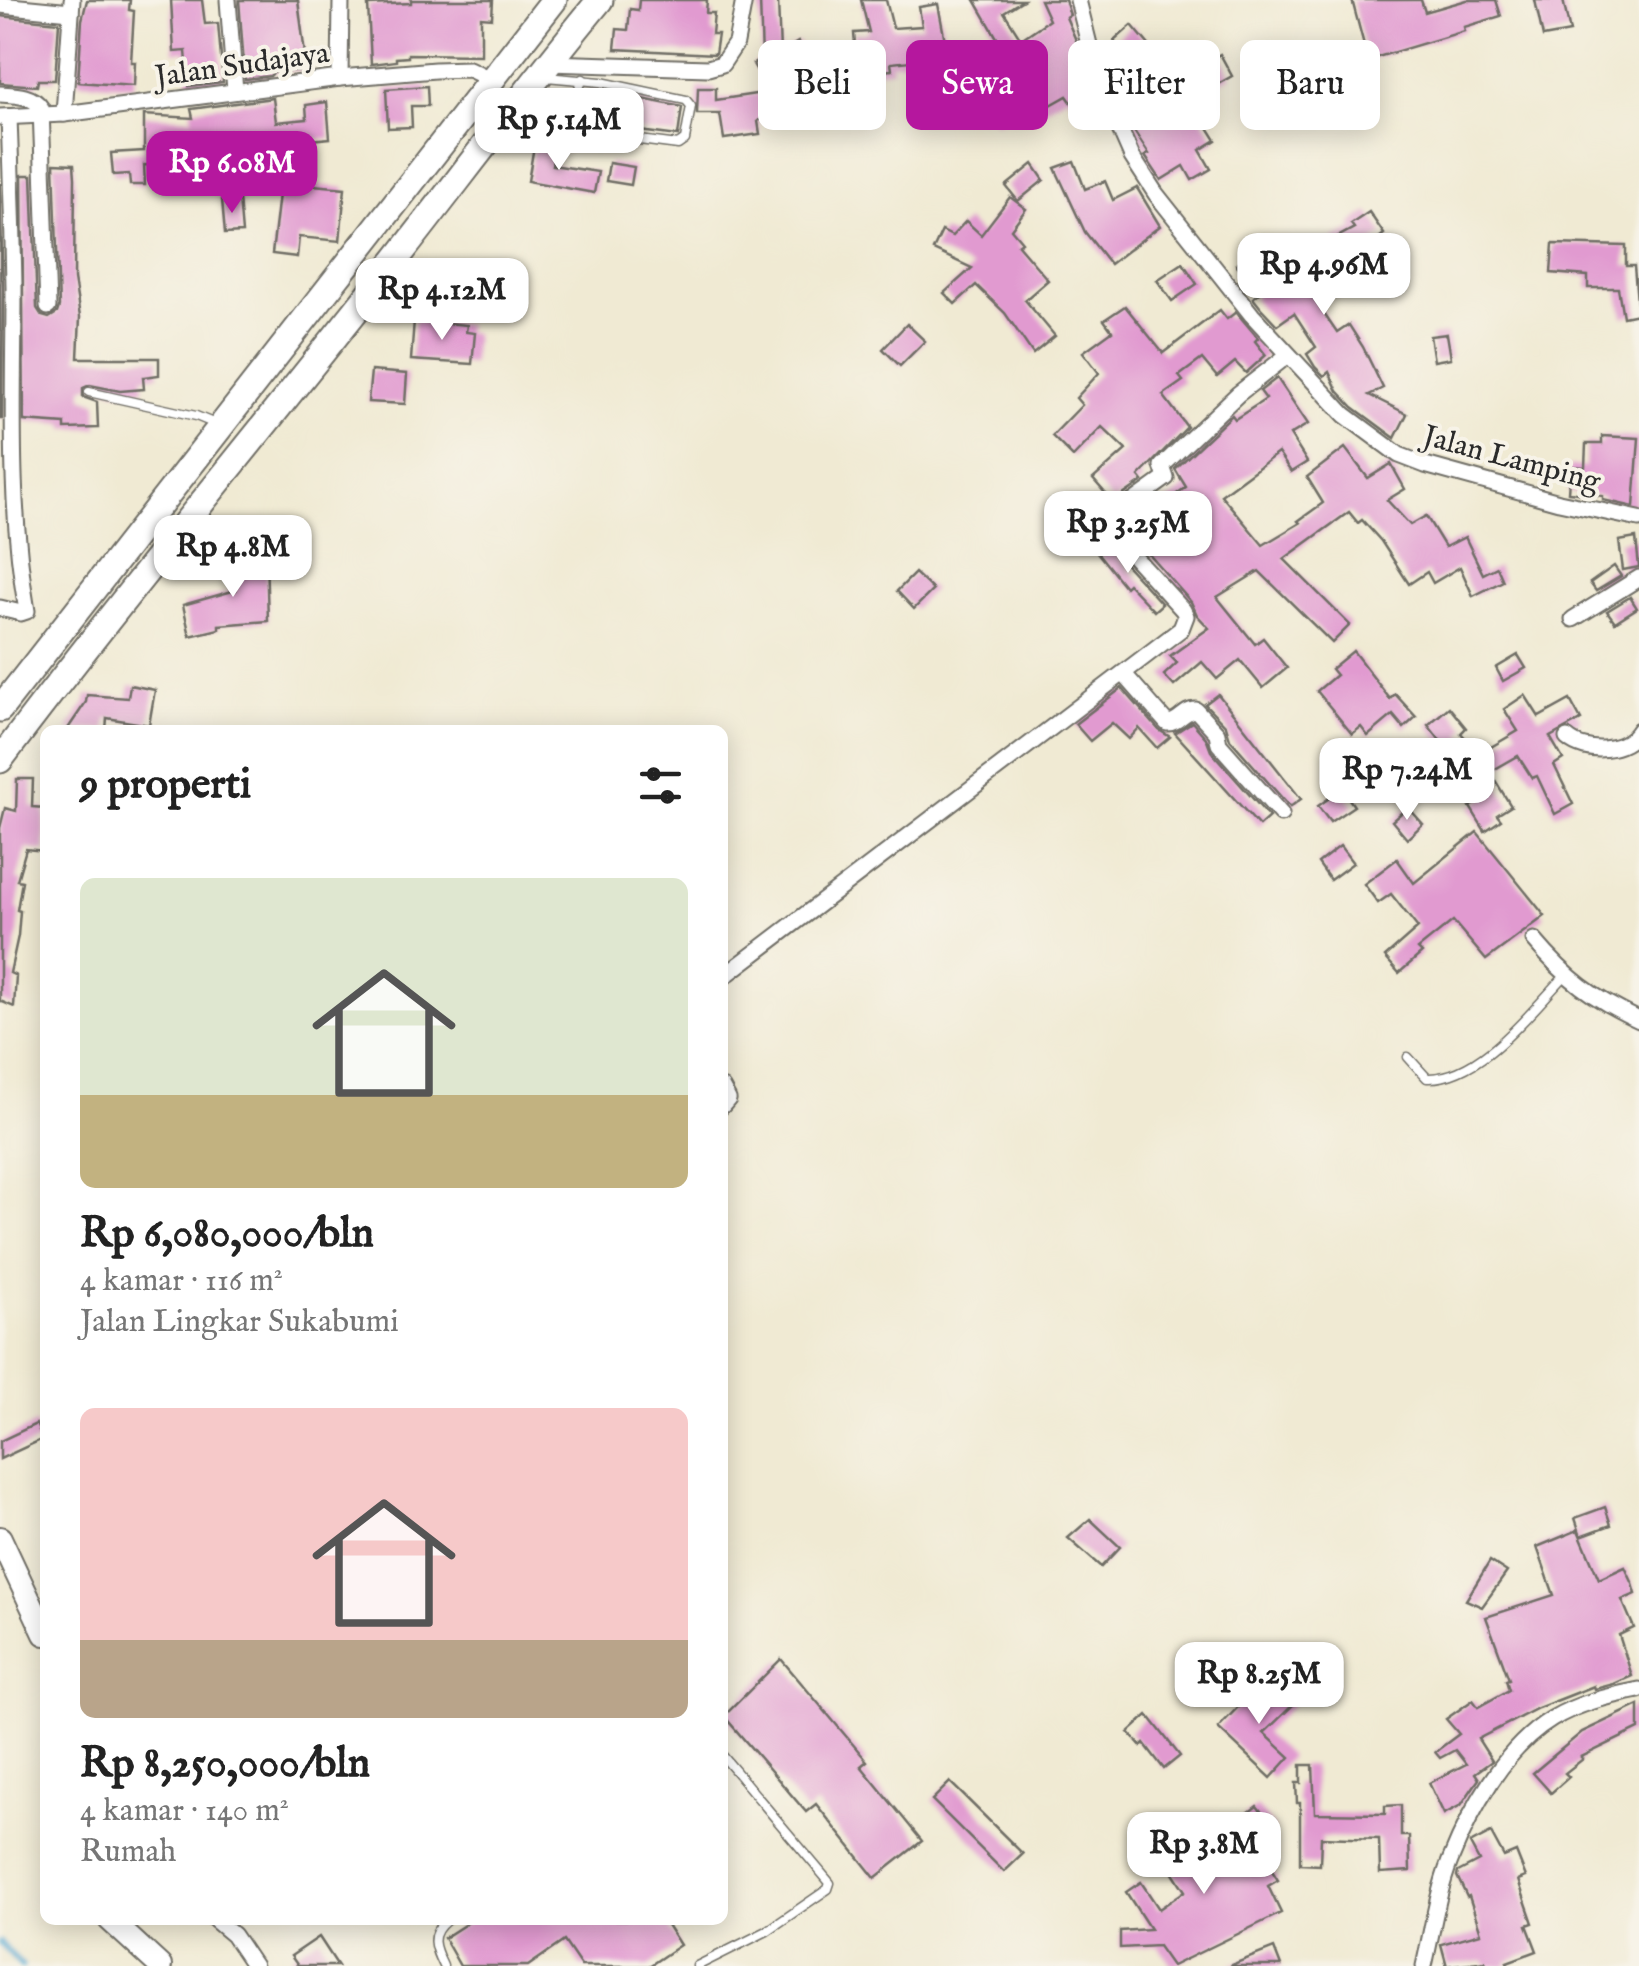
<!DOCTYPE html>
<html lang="id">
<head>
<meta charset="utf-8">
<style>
  :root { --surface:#fff; --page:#f6f6f6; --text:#222; --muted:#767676; --accent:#b5179e }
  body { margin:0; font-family:"IM FELL English",serif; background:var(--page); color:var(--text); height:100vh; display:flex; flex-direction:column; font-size:38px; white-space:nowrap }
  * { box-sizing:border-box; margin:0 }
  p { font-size:32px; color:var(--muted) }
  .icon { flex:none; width:55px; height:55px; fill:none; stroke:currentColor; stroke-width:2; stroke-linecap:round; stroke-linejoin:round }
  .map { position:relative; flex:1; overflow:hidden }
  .drawer { position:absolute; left:40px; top:725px; width:688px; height:1200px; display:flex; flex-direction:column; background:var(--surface); border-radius:15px; box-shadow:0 5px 25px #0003 }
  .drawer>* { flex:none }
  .top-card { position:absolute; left:758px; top:40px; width:730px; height:90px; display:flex; gap:20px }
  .price { position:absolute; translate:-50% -85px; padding:0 22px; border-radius:20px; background:#fff; color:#222; font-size:32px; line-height:65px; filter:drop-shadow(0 2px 5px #0008) }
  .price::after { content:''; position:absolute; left:50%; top:60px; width:30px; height:22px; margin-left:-15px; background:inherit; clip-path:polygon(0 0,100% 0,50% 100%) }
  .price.on { background:var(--accent); color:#fff }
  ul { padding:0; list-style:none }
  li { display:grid; align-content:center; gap:20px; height:530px; padding:0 40px }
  li span { display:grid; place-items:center; height:310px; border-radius:15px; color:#555 }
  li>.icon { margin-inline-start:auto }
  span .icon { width:180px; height:180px; fill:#fffc; stroke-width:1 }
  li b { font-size:42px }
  h2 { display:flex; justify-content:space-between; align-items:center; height:120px; padding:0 40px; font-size:42px }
  .tag { padding:0 35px; border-radius:15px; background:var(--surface); box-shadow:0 5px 25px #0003; font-size:35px; line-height:90px }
  .tag.on { background:var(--accent); color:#fff }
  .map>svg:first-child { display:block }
</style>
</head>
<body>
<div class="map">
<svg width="1639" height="1966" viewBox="0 0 1639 1966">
  <rect width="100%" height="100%" fill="#f7f3e8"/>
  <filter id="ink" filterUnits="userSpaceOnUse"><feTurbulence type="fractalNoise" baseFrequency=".01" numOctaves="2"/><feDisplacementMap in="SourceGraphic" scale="20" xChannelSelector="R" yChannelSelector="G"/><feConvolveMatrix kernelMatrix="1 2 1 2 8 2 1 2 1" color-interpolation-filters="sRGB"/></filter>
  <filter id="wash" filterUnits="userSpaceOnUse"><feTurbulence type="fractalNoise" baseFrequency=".0048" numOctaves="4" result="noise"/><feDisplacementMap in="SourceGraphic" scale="40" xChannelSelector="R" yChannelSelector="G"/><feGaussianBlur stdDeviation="2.25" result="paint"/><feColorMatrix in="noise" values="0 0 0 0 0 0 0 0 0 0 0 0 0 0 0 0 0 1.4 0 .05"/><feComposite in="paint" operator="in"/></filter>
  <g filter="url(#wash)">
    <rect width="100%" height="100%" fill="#f0ead3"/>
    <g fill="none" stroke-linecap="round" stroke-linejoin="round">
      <!-- stream -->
      <path stroke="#58aad3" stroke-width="6" d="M 0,1943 L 22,1966"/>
    </g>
    <g id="blocks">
      <!-- building -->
      <g fill="#e19ad0">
        <path d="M 87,0 L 130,0 L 129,10 L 134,11 L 131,62 L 135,62 L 134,86 L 78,82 L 82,20 Z"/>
        <path d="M 171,0 L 202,0 L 205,24 L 218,23 L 223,82 L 189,86 L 186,51 L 174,52 Z"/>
        <path d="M 239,0 L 298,0 L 307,70 L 274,72 L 270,76 L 245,79 Z"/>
        <path d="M 411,0 L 493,0 L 492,18 L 481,17 L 481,55 L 408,54 L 408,57 L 396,58 L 396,61 L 371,64 L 368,5 L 411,3 Z"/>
        <path d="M 639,0 L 707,0 L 706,13 L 714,13 L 712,34 L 718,34 L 715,54 L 615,49 L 617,29 L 628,30 L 630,9 L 638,10 Z"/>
        <path d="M 760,0 L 778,0 L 780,53 L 798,42 L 805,53 L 855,45 L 854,33 L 869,32 L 861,0 L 886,0 L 893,28 L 922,26 L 919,7 L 938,4 L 945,41 L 920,46 L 921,60 L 891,63 L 892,70 L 818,76 L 824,86 L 758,121 L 760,134 L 724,139 L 720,114 L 697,114 L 698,88 L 716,88 L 716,100 L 769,92 L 753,64 L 762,59 Z"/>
        <path d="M 975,0 L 1023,0 L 1004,12 L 1021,39 L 1049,20 L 1040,0 L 1065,0 L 1070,15 L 1066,17 L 1078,45 L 1086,78 L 1082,80 L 1096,103 L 1080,114 L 1067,96 L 1042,110 L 1041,107 L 1015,118 L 1013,114 L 995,122 L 983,96 L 997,90 L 978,54 L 1000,43 Z"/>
        <path d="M 1352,0 L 1421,0 L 1425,12 L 1467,0 L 1496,0 L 1501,16 L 1464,27 L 1465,31 L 1368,60 Z"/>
        <path d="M 1535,0 L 1563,0 L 1570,32 L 1543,37 Z"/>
        <path d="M 0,16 L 59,22 L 55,80 L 38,80 L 37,86 L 0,83 Z"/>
        <path d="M 1132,25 L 1154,51 L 1161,46 L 1184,77 L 1220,54 L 1232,76 L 1199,95 L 1205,104 L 1197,110 L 1216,140 L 1200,150 L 1211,169 L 1192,180 L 1184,166 L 1161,180 L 1145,156 L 1149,154 L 1130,125 L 1148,113 L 1145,109 L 1154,96 L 1148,86 L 1138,86 L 1126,71 L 1134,66 L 1114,41 Z"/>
        <path d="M 427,86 L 428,106 L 411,106 L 412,127 L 388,128 L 386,89 Z"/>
        <path d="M 593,89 L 682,107 L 678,136 L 586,124 Z"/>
        <path d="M 273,98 L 276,122 L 307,119 L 306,105 L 327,102 L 330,138 L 278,143 L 280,189 L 281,182 L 345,188 L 340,241 L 299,237 L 297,257 L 272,254 L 279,194 L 240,197 L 238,143 L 178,159 L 178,166 L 144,165 L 145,185 L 130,185 L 129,174 L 113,175 L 111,153 L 144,151 L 144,115 L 193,118 L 191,109 Z"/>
        <path d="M 534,146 L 555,149 L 552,165 L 598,172 L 594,193 L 528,181 Z"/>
        <path d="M 1074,161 L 1085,189 L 1105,181 L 1113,200 L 1137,188 L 1160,226 L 1110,264 L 1085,232 L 1055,168 Z"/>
        <path d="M 54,163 L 74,164 L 75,178 L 74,279 L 80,317 L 78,358 L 159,358 L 159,375 L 143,377 L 144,389 L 120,391 L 90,385 L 83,388 L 83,397 L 97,402 L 98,428 L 65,429 L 65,424 L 24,421 L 22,175 L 32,175 L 37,308 L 42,316 L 49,318 L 57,313 L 59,307 Z"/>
        <path d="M 609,163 L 634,167 L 631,185 L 606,181 Z"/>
        <path d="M 1033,164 L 1044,180 L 1018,201 L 1006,186 Z"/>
        <path d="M 0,183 L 3,287 L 2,419 L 0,419 Z"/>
        <path d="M 1010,197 L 1026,209 L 1011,229 L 1022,242 L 1018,245 L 1048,280 L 1025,300 L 1055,336 L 1033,354 L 1005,313 L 976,285 L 955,304 L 944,293 L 972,268 L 933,250 L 942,231 L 952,236 L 966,221 L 981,235 Z"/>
        <path d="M 239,198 L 242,233 L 225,234 L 222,200 Z"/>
        <path d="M 1369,212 L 1384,234 L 1361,252 L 1329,269 L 1334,276 L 1313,291 L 1317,297 L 1314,299 L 1337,333 L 1349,325 L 1363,347 L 1383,388 L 1369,395 L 1407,414 L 1395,438 L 1353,407 L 1338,391 L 1329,372 L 1324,376 L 1315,367 L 1307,354 L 1316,347 L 1294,313 L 1277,325 L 1261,308 L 1253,298 L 1260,292 L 1236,264 L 1271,237 L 1296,275 L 1336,247 L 1332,240 L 1354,228 L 1351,224 Z"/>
        <path d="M 1553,244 L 1626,246 L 1626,266 L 1634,266 L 1638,314 L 1623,317 L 1618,288 L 1588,288 L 1588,276 L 1551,273 Z"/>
        <path d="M 1183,263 L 1197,284 L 1172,301 L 1157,280 Z"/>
        <path d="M 1125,306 L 1163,353 L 1220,310 L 1227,319 L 1236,312 L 1258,338 L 1255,341 L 1266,355 L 1246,373 L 1235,362 L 1217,377 L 1202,359 L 1179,376 L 1183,381 L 1163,395 L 1187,427 L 1139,476 L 1143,481 L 1113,502 L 1093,479 L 1126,450 L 1102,427 L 1073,457 L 1052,436 L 1082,405 L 1076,398 L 1099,373 L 1083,352 L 1112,331 L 1104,320 Z"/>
        <path d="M 414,320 L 467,325 L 466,332 L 475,333 L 472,364 L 411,360 Z"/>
        <path d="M 907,324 L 925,341 L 900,366 L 883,349 Z"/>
        <path d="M 1447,334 L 1451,358 L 1434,361 L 1430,336 Z"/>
        <path d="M 371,371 L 407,374 L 405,404 L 368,402 Z"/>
        <path d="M 1277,378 L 1308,424 L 1290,435 L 1307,462 L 1291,472 L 1278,453 L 1221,495 L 1263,545 L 1300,523 L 1298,521 L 1323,503 L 1307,477 L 1345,448 L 1368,478 L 1391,464 L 1405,489 L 1387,500 L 1410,525 L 1426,516 L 1445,547 L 1465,537 L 1483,574 L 1497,567 L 1503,581 L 1473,596 L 1460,567 L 1433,583 L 1427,572 L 1409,584 L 1381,541 L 1362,520 L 1358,523 L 1349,512 L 1284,559 L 1350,625 L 1332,643 L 1259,571 L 1217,597 L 1255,644 L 1263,638 L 1287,668 L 1263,688 L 1240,660 L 1217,679 L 1202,662 L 1174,686 L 1164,675 L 1177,663 L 1170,656 L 1209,628 L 1197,615 L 1191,602 L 1122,524 L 1139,512 L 1144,519 L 1186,487 L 1175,469 L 1232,415 L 1235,419 L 1266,399 L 1260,391 Z"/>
        <path d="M 1602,436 L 1639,438 L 1634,507 L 1603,500 L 1603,496 L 1568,492 L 1570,466 L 1585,467 L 1586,444 L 1602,444 Z"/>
        <path d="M 1636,538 L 1639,567 L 1623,570 L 1619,541 Z"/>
        <path d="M 1106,543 L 1162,604 L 1154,611 L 1128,584 L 1125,587 L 1096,551 Z"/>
        <path d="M 266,556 L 268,621 L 219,625 L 219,629 L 190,636 L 183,605 L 236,590 L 233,560 Z"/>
        <path d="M 1614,566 L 1621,576 L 1596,591 L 1590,583 Z"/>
        <path d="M 915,573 L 933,590 L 914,609 L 897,591 Z"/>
        <path d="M 1630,597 L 1637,608 L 1615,622 L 1607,611 Z"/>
        <path d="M 1353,651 L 1390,699 L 1395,694 L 1416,717 L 1404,728 L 1393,715 L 1368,736 L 1361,727 L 1352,734 L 1317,691 L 1336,675 L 1331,669 Z"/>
        <path d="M 1518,655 L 1526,668 L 1503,681 L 1496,668 Z"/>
        <path d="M 130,685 L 155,690 L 149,725 L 107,718 L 106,730 L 67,730 L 86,702 L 87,695 L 128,698 Z"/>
        <path d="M 1122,688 L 1159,730 L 1170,737 L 1157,748 L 1139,728 L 1129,739 L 1112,723 L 1090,741 L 1075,724 Z"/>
        <path d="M 1218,694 L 1301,799 L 1290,807 L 1230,739 L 1226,726 L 1205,704 Z"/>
        <path d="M 1525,695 L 1539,717 L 1570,700 L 1581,720 L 1550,737 L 1563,759 L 1554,765 L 1573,804 L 1555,814 L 1537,776 L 1532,778 L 1518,756 L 1490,772 L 1511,806 L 1497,815 L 1501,820 L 1485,831 L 1470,807 L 1485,798 L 1428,725 L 1449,707 L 1466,728 L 1461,733 L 1479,754 L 1518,731 L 1504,709 Z"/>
        <path d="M 1192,722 L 1206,738 L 1211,751 L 1269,817 L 1259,826 L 1175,733 Z"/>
        <path d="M 17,779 L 33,779 L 32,807 L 45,808 L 45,851 L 26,849 L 17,880 L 22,881 L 17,910 L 20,911 L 18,936 L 10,973 L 16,976 L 14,1007 L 0,1001 L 0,828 L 5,808 L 16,811 Z"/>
        <path d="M 1342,789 L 1354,806 L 1330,822 L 1318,806 Z"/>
        <path d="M 1408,807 L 1423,824 L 1407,839 L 1392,821 Z"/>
        <path d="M 1477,832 L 1545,916 L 1486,960 L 1453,921 L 1418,949 L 1422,953 L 1399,973 L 1385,957 L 1418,928 L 1391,894 L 1378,903 L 1364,884 L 1397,859 L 1414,883 Z"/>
        <path d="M 1340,846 L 1353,863 L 1330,880 L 1318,863 Z"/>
        <path d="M 36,1424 L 43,1439 L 0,1459 L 0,1441 Z"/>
        <path d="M 1605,1507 L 1611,1525 L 1581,1536 L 1575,1518 Z"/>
        <path d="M 1090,1519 L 1120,1547 L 1101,1567 L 1068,1538 Z"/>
        <path d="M 1578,1530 L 1599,1579 L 1625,1567 L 1633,1584 L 1636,1594 L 1622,1600 L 1634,1628 L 1619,1635 L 1632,1676 L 1614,1684 L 1595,1689 L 1594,1686 L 1538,1708 L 1478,1739 L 1492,1761 L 1475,1773 L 1479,1779 L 1461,1805 L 1444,1814 L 1429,1783 L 1466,1764 L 1455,1750 L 1440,1758 L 1435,1752 L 1459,1734 L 1446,1719 L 1473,1700 L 1478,1707 L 1509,1690 L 1506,1680 L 1509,1679 L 1486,1617 L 1554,1595 L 1537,1547 Z"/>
        <path d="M 1490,1561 L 1507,1572 L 1482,1607 L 1466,1600 Z"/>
        <path d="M 781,1659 L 867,1761 L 861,1766 L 922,1841 L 875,1878 L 816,1804 L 806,1812 L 724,1716 Z"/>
        <path d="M 1266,1678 L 1293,1705 L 1264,1733 L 1290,1757 L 1271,1778 L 1218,1728 Z"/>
        <path d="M 1639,1705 L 1639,1729 L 1581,1757 L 1583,1759 L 1565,1773 L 1569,1777 L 1551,1793 L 1533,1773 L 1582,1732 Z"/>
        <path d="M 1148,1715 L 1180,1756 L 1164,1769 L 1144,1743 L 1141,1746 L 1129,1732 Z"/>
        <path d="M 1301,1765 L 1313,1765 L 1315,1813 L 1385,1814 L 1385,1806 L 1401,1805 L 1401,1836 L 1409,1836 L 1410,1871 L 1380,1873 L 1379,1839 L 1321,1837 L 1320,1865 L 1300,1864 L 1300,1803 L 1297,1803 L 1296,1783 L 1301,1783 Z"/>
        <path d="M 950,1782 L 1023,1854 L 1004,1872 L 932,1800 Z"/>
        <path d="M 1257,1806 L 1275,1829 L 1261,1840 L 1244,1816 Z"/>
        <path d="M 1167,1827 L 1177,1843 L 1193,1831 L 1213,1857 L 1248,1833 L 1278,1880 L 1268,1886 L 1281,1913 L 1172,1966 L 1158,1946 L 1120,1948 L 1120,1931 L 1150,1929 L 1126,1892 L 1141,1882 L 1159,1909 L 1185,1891 L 1150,1837 Z"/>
        <path d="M 1491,1833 L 1504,1857 L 1516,1852 L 1526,1877 L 1518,1880 L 1533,1923 L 1527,1925 L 1537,1951 L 1507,1962 L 1509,1966 L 1487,1966 L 1485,1961 L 1447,1966 L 1441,1944 L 1481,1933 L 1469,1896 L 1467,1897 L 1457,1876 L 1458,1872 L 1479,1861 L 1470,1844 Z"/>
        <path d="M 472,1920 L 664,1920 L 680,1945 L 649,1966 L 581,1966 L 564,1941 L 528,1966 L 460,1966 L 444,1938 Z"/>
        <path d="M 319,1937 L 338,1966 L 298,1966 L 291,1956 Z"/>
        <path d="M 1274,1948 L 1281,1966 L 1232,1966 L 1231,1965 Z"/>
      </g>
    </g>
  </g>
  <g filter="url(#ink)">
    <use href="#blocks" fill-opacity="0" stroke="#706e66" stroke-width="2.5"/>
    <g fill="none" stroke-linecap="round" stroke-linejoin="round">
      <!-- lane casing -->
      <g stroke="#706e66" stroke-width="11">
        <g id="lane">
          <path d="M 508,123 L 678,145 L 685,140 L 691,106 L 686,100 L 601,82 L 546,77"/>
          <path d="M 561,129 L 583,79"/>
          <path d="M 89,392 L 196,416 L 218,425"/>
          <path d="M 1408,1057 L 1427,1078 C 1480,1080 1531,1011 1565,976"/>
          <path d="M 443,1966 C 434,1947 428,1935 447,1920"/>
          <path d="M 697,1966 L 767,1931 L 828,1889 L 830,1883 L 722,1755"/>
        </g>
      </g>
      <!-- street casing -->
      <g stroke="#706e66" stroke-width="19">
        <g id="street">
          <path d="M 228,0 L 235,91"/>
          <path d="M 1078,0 L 1097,77 L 1132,157 L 1156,194 L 1252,315 L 1345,415 L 1399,455 L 1425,465 L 1559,502 L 1639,519"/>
          <path d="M 0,5 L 71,12"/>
          <path d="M 548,63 L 708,68 L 722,64 L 736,43 L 744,0"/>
          <path d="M 340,78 L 341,0"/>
          <path d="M 0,94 C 15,95 33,95 41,108 L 48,307"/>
          <path d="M 64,114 L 72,0"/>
          <path d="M 0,117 L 64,114 L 340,78 L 435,70 L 469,69 L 490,79"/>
          <path d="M 1114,118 L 1143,96"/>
          <path d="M 0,608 L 21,613 L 27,611 C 8,503 14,396 14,287 C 13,230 11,174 9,117"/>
          <path d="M 1573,619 L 1639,578"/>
          <path d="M 1124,674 L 1167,723 C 1179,724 1184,709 1196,710 L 1217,733 L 1219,744 L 1281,814"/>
          <path d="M 1567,738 C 1586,755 1626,752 1639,730"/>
          <path d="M 1534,940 C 1567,979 1592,998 1639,1020"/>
          <path d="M 722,978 L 1181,629 L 1186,616 L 1183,610 L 1114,535 L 1108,520 L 1166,478 L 1162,466 L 1238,394 L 1288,355"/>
          <path d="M 722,1088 L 728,1099 L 722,1106"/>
          <path d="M 215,1920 L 233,1935 L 254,1966"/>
          <path d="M 1424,1966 C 1432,1932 1437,1894 1450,1861 C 1470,1811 1504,1748 1552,1719 C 1578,1703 1609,1696 1639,1690"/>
        </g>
      </g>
      <!-- secondary casing -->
      <g stroke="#706e66" stroke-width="26">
        <g id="secondary">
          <path d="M 0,1538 L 45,1634"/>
          <path d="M 110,1920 L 160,1966"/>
        </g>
      </g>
      <!-- primary casing -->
      <g stroke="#706e66" stroke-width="29">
        <g id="primary">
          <path d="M 0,709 L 554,0"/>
          <path d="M 0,760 C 109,615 225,475 338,333 C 427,223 510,109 600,0"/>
        </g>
      </g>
      <!-- lane -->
      <use href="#lane" stroke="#fff" stroke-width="8"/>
      <!-- street -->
      <use href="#street" stroke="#fff" stroke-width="15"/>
      <!-- secondary -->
      <use href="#secondary" stroke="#fff" stroke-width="22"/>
      <!-- primary -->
      <use href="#primary" stroke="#fff" stroke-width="25"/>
    </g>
  </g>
  <g text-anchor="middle" stroke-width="8" stroke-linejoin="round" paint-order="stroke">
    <!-- street labels -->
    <g font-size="30" fill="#2b2b2b" stroke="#f7f3e8">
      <text transform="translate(242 64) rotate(-8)" y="10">Jalan Sudajaya</text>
      <text transform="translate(1512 458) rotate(15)" y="10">Jalan Lamping</text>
    </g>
  </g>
</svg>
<b class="price" style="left:559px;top:173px">Rp 5.14M</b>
<b class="price on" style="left:232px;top:216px">Rp 6.08M</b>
<b class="price" style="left:1324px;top:318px">Rp 4.96M</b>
<b class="price" style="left:442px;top:343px">Rp 4.12M</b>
<b class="price" style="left:1128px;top:576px">Rp 3.25M</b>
<b class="price" style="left:233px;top:600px">Rp 4.8M</b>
<b class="price" style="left:1407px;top:823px">Rp 7.24M</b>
<b class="price" style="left:1259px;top:1727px">Rp 8.25M</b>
<b class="price" style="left:1204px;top:1897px">Rp 3.8M</b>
<div class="top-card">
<a class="tag">Beli</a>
<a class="tag on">Sewa</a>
<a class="tag">Filter</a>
<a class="tag">Baru</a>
</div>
<section class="drawer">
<h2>9 properti<svg class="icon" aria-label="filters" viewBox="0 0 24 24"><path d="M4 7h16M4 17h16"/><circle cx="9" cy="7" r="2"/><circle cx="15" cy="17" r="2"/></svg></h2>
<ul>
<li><span style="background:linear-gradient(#dfe7d0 70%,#c2b280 0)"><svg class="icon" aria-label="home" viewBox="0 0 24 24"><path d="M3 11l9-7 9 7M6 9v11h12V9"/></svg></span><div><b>Rp 6,080,000/bln</b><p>4 kamar · 116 m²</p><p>Jalan Lingkar Sukabumi</p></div></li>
<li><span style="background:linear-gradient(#f6c9c9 75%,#b9a48a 0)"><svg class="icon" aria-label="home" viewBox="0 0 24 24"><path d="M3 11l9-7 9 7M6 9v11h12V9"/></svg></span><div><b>Rp 8,250,000/bln</b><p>4 kamar · 140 m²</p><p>Rumah</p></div></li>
</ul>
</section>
</div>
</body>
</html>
